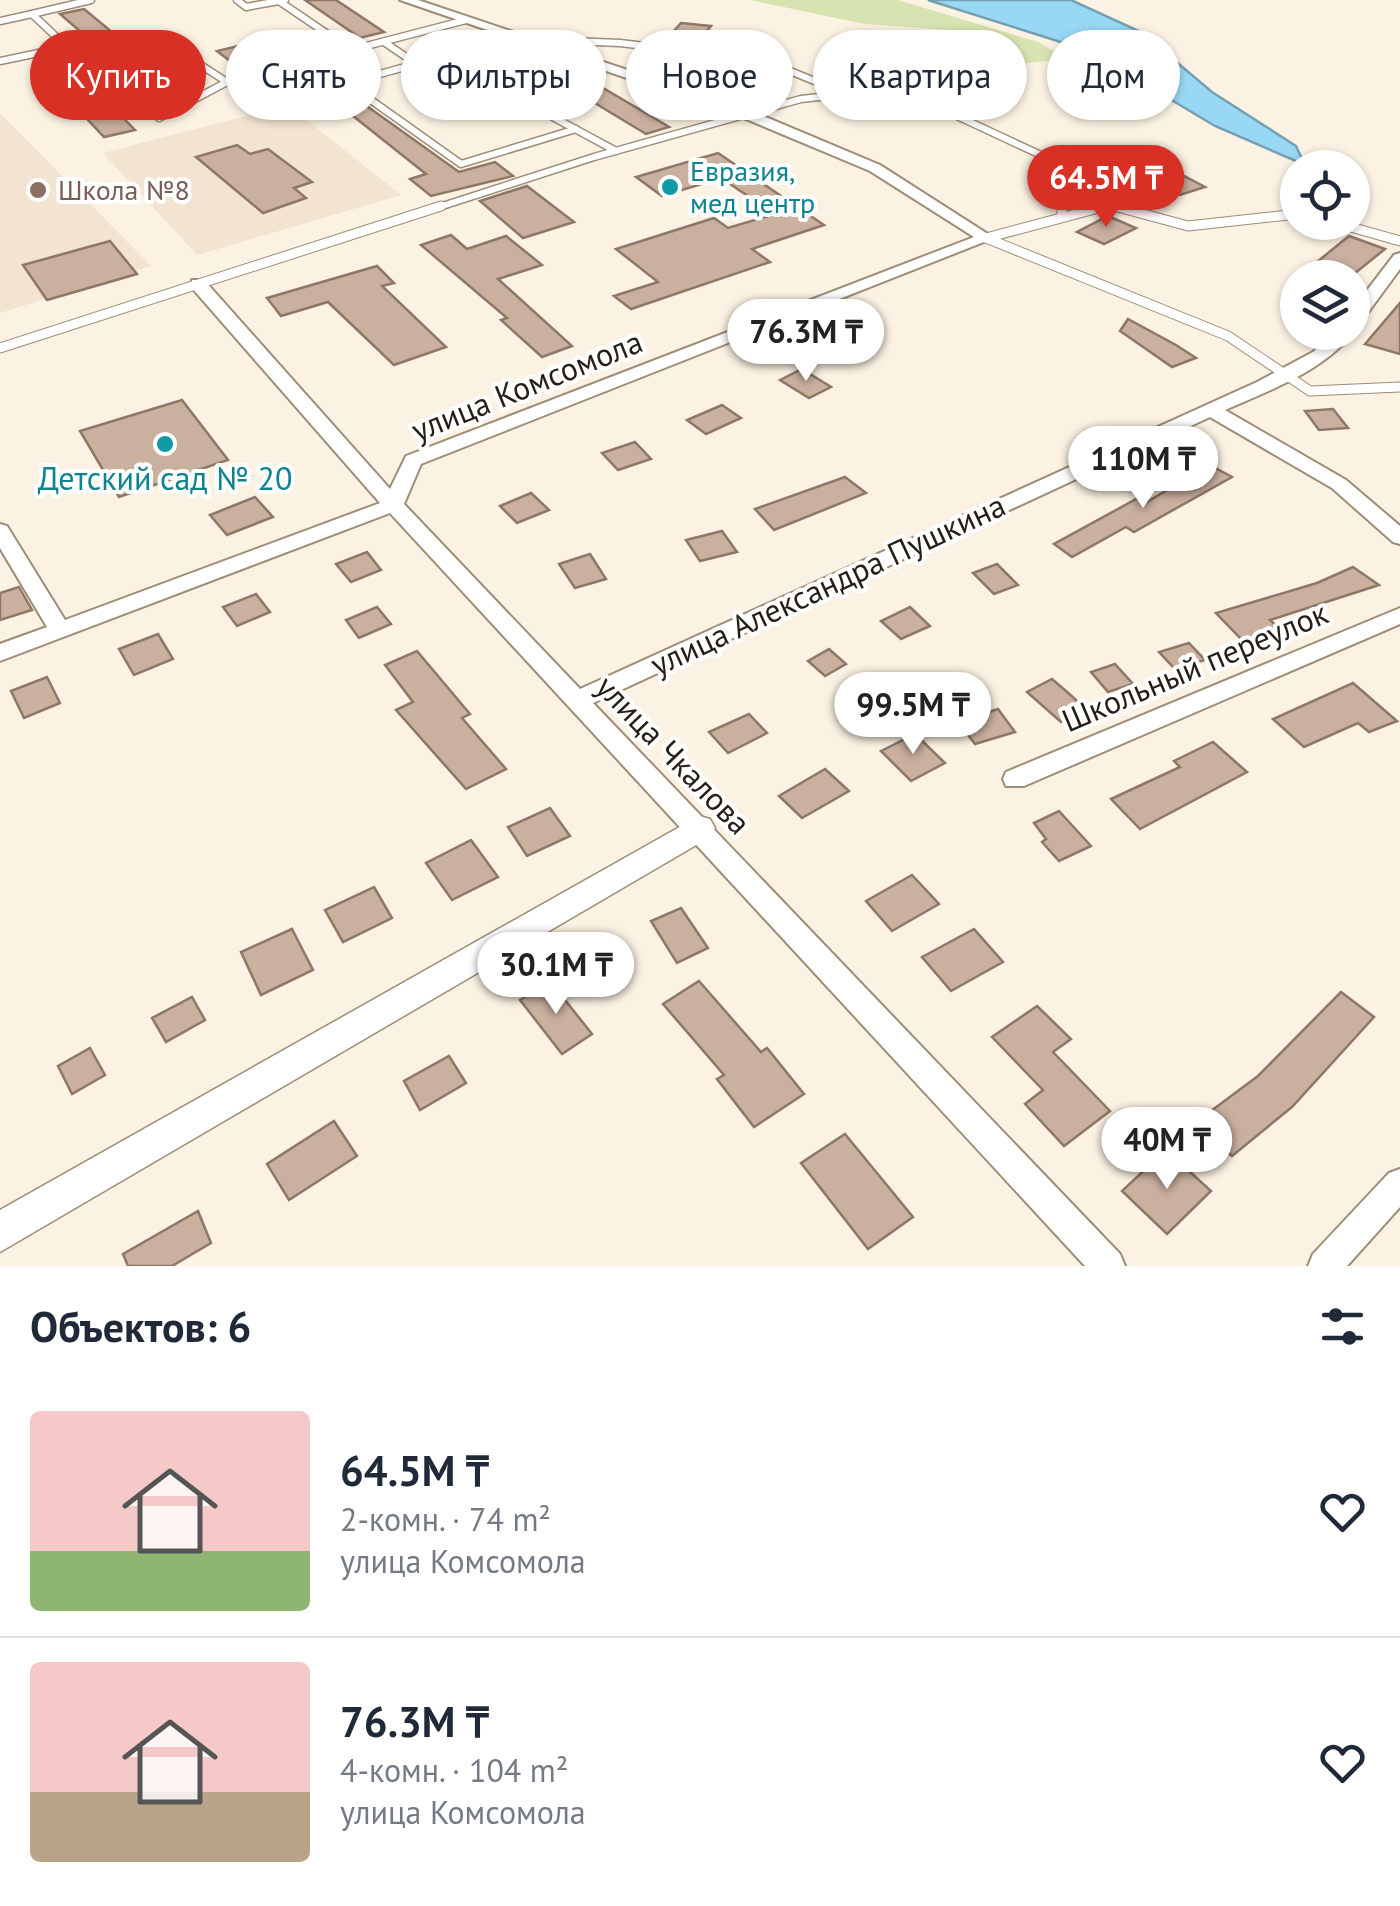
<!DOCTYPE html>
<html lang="ru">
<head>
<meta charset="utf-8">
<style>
  :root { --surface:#fff; --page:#f2f2f3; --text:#1f2937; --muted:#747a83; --line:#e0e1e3; --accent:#d93025 }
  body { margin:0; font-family:"PT Sans",sans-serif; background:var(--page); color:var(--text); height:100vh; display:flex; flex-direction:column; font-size:38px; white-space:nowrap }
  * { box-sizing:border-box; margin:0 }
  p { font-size:32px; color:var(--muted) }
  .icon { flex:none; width:55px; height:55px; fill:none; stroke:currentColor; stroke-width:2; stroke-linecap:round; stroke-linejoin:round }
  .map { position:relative; height:1266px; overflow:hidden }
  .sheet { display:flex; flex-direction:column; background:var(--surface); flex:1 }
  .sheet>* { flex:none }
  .top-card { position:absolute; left:30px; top:30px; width:1340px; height:90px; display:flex; gap:20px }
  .fabs { position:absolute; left:1280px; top:150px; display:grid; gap:20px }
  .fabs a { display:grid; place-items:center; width:90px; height:90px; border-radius:50%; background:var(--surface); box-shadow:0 2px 8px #0004; font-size:50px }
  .price { position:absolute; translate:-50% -85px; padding:0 22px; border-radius:35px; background:#fff; color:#222; font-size:32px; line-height:65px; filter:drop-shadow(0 2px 5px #0008) }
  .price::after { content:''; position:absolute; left:50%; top:60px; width:30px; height:22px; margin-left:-15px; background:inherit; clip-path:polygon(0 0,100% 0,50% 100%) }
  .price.on { background:var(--accent); color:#fff }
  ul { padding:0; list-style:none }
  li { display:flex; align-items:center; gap:30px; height:250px; padding:0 30px }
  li+li { border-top:2px solid var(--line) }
  li span { display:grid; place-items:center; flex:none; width:280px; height:200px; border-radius:10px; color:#555 }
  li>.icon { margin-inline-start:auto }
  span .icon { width:120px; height:120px; fill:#fffc; stroke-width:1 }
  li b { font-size:42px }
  h2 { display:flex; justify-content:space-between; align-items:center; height:120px; padding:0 30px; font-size:42px }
  .tag { padding:0 35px; border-radius:45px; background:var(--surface); box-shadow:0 2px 8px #0004; font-size:35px; line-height:90px }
  .tag.on { background:var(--accent); color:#fff }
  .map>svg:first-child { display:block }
</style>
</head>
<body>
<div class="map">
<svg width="1400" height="1266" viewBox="0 0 1400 1266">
  <rect width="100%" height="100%" fill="#fcf2e3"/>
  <!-- education -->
  <g fill="#f3e3d1">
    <path d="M 288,105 L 401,195 L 197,255 L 103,153 Z"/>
    <path d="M 0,113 L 151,266 L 0,313 Z"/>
  </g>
  <!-- green -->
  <path fill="#d7e4b2" d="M 750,0 L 898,0 L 1038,42 L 1068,59 L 1016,64 L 940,49 L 952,30 L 864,24 Z"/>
  <!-- water -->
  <path fill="#98d8f4" stroke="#75a0b1" stroke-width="2.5" d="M 928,0 L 1071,0 L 1141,32 L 1212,92 L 1296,146 L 1305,165 L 1215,126 L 1089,51 Z"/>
  <!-- building -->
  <g fill="#cab09f" stroke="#8e7767" stroke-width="2.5">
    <path d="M 305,0 L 336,0 L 384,32 L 360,38 Z"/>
    <path d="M 84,9 L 153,66 L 127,72 L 60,14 Z"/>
    <path d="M 681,23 L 711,26 L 695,45 L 665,41 Z"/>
    <path d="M 242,45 L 268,64 L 243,71 L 217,51 Z"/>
    <path d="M 322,67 L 343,89 L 459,172 L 495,162 L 513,176 L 431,196 L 410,179 L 426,174 L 299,73 Z"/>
    <path d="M 588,79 L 669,127 L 646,134 L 580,94 Z"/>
    <path d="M 88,82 L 135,130 L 104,137 L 59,89 Z"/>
    <path d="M 237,145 L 250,154 L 268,149 L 312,182 L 294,188 L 306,198 L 263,213 L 196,157 Z"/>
    <path d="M 718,153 L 824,225 L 752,249 L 770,262 L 631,309 L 614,296 L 658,282 L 616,249 L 714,218 L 728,228 L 775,214 L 721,178 L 662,196 L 636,177 Z"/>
    <path d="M 1150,158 L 1205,187 L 1180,195 L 1126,166 Z"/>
    <path d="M 527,186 L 574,222 L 523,238 L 480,201 Z"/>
    <path d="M 1108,216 L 1136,228 L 1104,244 L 1077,232 Z"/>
    <path d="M 451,235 L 467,249 L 506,236 L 542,265 L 498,279 L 572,346 L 542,357 L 501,320 L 507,318 L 421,245 Z"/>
    <path d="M 1349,236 L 1385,249 L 1349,278 L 1329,278 L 1307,270 Z"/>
    <path d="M 110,241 L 137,274 L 47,300 L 23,265 Z"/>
    <path d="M 377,266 L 394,283 L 382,286 L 446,347 L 394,365 L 328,302 L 281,316 L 267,298 Z"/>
    <path d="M 1400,303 L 1400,354 L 1365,344 Z"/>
    <path d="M 1128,319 L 1176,345 L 1196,358 L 1172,367 L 1120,331 Z"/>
    <path d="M 802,369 L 831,387 L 809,398 L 780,380 Z"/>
    <path d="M 182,400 L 228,460 L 119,497 L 80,431 Z"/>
    <path d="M 722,405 L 741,418 L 706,434 L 687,420 Z"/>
    <path d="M 1333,409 L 1348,428 L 1319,430 L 1305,411 Z"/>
    <path d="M 635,442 L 651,459 L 618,470 L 602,453 Z"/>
    <path d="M 1210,465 L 1232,477 L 1134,532 L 1126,527 L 1072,557 L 1054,544 L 1138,498 L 1145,503 Z"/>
    <path d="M 845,477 L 866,493 L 774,530 L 755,509 Z"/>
    <path d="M 531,493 L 549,510 L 517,523 L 500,506 Z"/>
    <path d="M 255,497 L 273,517 L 227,535 L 210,515 Z"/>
    <path d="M 722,531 L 737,552 L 700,561 L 686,540 Z"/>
    <path d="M 367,552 L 381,570 L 351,582 L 336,564 Z"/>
    <path d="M 590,554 L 606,579 L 575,588 L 559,564 Z"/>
    <path d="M 997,564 L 1018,585 L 994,594 L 973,573 Z"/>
    <path d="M 1353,567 L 1379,585 L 1270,620 L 1282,631 L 1245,643 L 1216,613 L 1317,583 Z"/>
    <path d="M 19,587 L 32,610 L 0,620 L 0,593 Z"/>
    <path d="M 256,594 L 270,612 L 237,626 L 223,607 Z"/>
    <path d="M 377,607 L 391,624 L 359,638 L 346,620 Z"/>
    <path d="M 910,607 L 930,626 L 901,639 L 881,621 Z"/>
    <path d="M 158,634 L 173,659 L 134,675 L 119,649 Z"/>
    <path d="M 1189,643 L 1205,660 L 1175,669 L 1159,652 Z"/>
    <path d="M 829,649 L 846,664 L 825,676 L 808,661 Z"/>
    <path d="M 417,651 L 470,714 L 462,718 L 506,769 L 466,789 L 396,710 L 413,702 L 385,665 Z"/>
    <path d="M 1115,664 L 1133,684 L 1108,692 L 1091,672 Z"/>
    <path d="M 47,677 L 60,703 L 24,718 L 11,691 Z"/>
    <path d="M 1052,679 L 1066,691 L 1086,709 L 1061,722 L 1027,692 Z"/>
    <path d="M 1353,683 L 1397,721 L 1369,732 L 1358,723 L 1304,747 L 1273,719 Z"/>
    <path d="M 998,709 L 1015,732 L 975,744 L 958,722 Z"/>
    <path d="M 749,714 L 767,733 L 728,753 L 709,732 Z"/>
    <path d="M 915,734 L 945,763 L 911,781 L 881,751 Z"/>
    <path d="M 1213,742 L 1247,772 L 1140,829 L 1111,799 L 1180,767 L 1174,761 Z"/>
    <path d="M 825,769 L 849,791 L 802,818 L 779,796 Z"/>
    <path d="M 550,808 L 570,836 L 527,856 L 508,827 Z"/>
    <path d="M 1059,811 L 1091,846 L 1059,861 L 1042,842 L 1046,839 L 1034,823 Z"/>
    <path d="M 471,840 L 498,877 L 452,900 L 426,863 Z"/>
    <path d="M 912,875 L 939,904 L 892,931 L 866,901 Z"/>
    <path d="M 374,887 L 392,918 L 343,942 L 325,910 Z"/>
    <path d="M 681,908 L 708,948 L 677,963 L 651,921 Z"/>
    <path d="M 292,929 L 313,970 L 261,995 L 241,952 Z"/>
    <path d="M 974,929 L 1003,962 L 951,991 L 922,957 Z"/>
    <path d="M 550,981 L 592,1034 L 562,1054 L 520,1000 Z"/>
    <path d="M 699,981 L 761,1052 L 767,1048 L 804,1094 L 754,1127 L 717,1079 L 724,1075 L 663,1004 Z"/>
    <path d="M 1341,992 L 1374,1017 L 1292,1107 L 1232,1156 L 1196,1122 L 1258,1076 Z"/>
    <path d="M 192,997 L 205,1020 L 166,1042 L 152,1018 Z"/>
    <path d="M 1037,1006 L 1071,1039 L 1053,1052 L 1110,1111 L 1064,1146 L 1025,1104 L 1043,1090 L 992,1037 Z"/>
    <path d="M 90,1048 L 105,1075 L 72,1094 L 58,1066 Z"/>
    <path d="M 449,1056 L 466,1083 L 420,1110 L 404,1081 Z"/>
    <path d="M 334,1121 L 357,1156 L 289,1200 L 267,1164 Z"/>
    <path d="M 845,1134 L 913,1217 L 868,1249 L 801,1163 Z"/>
    <path d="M 1166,1150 L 1211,1191 L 1167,1234 L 1122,1191 Z"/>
    <path d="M 198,1211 L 211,1243 L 172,1266 L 128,1266 L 123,1254 Z"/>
  </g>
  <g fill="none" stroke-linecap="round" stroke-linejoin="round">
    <!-- service-far1 casing -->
    <g stroke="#9d8d76" stroke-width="9">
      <g id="service-far1">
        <path d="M 237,0 L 246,7 L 279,1"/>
        <path d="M 285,0 L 279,1 L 351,50 L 466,20"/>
        <path d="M 0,21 L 32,14"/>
        <path d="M 521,39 L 620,43 L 763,60 L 844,93"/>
        <path d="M 384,42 L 468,99 L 514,96 L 616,151"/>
        <path d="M 0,61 L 67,47 L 32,14 L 91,0"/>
        <path d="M 196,62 L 227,82 L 159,118 L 115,82 Z"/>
        <path d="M 416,64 L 347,83 L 461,164 L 576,129"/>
        <path d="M 227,82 L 351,50"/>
        <path d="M 433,209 L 594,157 L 801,99 L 846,94 L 914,96 L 1043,156 L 1063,186 L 1062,209"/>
        <path d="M 1096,209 L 1110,205 L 1123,209"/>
      </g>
    </g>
    <!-- service casing -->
    <g stroke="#9d8d76" stroke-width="11">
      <g id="service">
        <path d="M 1114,206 L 1188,226 L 1298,214"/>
        <path d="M 1062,215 L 1062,206"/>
        <path d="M 1333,222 L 1400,241"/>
        <path d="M 986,238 L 1228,336 L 1310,391 L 1400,387"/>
        <path d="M 986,238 L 1106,206"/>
        <path d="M 0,348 L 441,206"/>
      </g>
    </g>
    <!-- minor casing -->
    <g stroke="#9d8d76" stroke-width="4">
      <g id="minor">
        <path d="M 400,0 L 418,0 L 756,113 L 880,165 L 994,238 L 421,464 L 404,504 L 580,689 L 1257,382 L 1313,352 L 1335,332 L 1354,332 C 1322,372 1270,390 1225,410 L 1346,480 L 1400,526 L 1400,544 L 1393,542 L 1332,488 L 1210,417 L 593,703 L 1120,1254 L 1125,1266 L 1085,1266 L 390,513 L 0,661 L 0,644 L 47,627 L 0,548 L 0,524 L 7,526 L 65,620 L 380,503 L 192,288 L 192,280 L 204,280 L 390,489 L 406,456 L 974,237 L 870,171 L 746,119 Z"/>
        <path d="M 1400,253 L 1400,269 L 1358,326 L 1352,327 L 1352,310 L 1394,255 Z"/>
        <path d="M 1400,608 L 1400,624 L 1024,786 L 1006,786 L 1003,779 L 1006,772 Z"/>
        <path d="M 1400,1169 L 1400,1207 L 1347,1266 L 1308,1266 L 1313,1254 L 1389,1173 Z"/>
      </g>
    </g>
    <!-- tertiary casing -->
    <g stroke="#9d8d76" stroke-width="3">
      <path id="tertiary" d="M 699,816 L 710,819 L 715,828 L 710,837 L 0,1252 L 0,1210 Z"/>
    </g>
    <!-- service-far1 -->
    <use href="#service-far1" stroke="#fff" stroke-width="6"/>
    <!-- service -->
    <use href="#service" stroke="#fff" stroke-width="9"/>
    <!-- minor -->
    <use href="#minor" fill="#fff" fill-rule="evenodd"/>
    <!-- tertiary -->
    <use href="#tertiary" fill="#fff" fill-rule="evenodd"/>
  </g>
  <!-- markers -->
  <g fill="#0f9aa8" stroke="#fff" stroke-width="4">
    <circle cx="670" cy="187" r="10"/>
    <circle cx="165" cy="444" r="10"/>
  </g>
  <circle fill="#8d6e63" stroke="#fff" stroke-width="4" cx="38" cy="190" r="10"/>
  <g text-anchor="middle" stroke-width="8" stroke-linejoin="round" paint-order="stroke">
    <!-- far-culture labels -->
    <g font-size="28" fill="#0d838f" stroke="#fff" text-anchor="start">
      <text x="690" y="181">Евразия,<tspan x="690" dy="32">мед центр</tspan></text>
    </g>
    <!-- far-education labels -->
    <g font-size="28" fill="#785e54" stroke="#fff" text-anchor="start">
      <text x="58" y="200">Школа №8</text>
    </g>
    <!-- street labels -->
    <g font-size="32" fill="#241e15" stroke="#fff">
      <text transform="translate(527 386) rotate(-22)" y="11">улица Комсомола</text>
      <text transform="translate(828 585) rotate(-25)" y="11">улица Александра Пушкина</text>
      <text transform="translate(1195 667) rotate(-23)" y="11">Школьный переулок</text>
      <text transform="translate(673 755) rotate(46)" y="11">улица Чкалова</text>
    </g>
    <!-- culture labels -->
    <g font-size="32" fill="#0d838f" stroke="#fff">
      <text x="165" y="490">Детский сад № 20</text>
    </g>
  </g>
</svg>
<div class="fabs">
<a><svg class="icon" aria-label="locate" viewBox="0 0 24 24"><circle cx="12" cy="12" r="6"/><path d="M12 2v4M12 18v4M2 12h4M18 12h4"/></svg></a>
<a><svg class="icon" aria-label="layers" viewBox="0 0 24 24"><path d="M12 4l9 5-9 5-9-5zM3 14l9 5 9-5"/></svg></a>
</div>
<b class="price on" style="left:1106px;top:230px">64.5M ₸</b>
<b class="price" style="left:806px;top:384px">76.3M ₸</b>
<b class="price" style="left:1143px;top:511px">110M ₸</b>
<b class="price" style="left:913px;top:757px">99.5M ₸</b>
<b class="price" style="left:556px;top:1017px">30.1M ₸</b>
<b class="price" style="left:1167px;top:1192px">40M ₸</b>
<div class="top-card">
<a class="tag on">Купить</a>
<a class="tag">Снять</a>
<a class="tag">Фильтры</a>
<a class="tag">Новое</a>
<a class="tag">Квартира</a>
<a class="tag">Дом</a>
</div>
</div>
<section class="sheet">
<h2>Объектов: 6<svg class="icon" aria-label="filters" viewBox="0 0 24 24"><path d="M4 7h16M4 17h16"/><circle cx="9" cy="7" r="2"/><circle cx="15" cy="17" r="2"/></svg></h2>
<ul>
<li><span style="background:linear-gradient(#f6c9c9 70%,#8fb573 0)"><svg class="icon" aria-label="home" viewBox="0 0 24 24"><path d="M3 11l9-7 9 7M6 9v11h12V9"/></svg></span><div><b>64.5M ₸</b><p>2-комн. · 74 m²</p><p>улица Комсомола</p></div><svg class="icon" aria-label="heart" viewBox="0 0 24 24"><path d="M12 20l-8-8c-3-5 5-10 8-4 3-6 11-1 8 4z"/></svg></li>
<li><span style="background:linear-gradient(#f6c9c9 65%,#b9a48a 0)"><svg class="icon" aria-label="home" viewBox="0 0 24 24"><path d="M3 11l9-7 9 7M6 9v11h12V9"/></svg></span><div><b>76.3M ₸</b><p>4-комн. · 104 m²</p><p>улица Комсомола</p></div><svg class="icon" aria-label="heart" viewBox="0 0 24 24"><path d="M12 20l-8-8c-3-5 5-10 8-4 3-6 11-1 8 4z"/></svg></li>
</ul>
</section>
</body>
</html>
